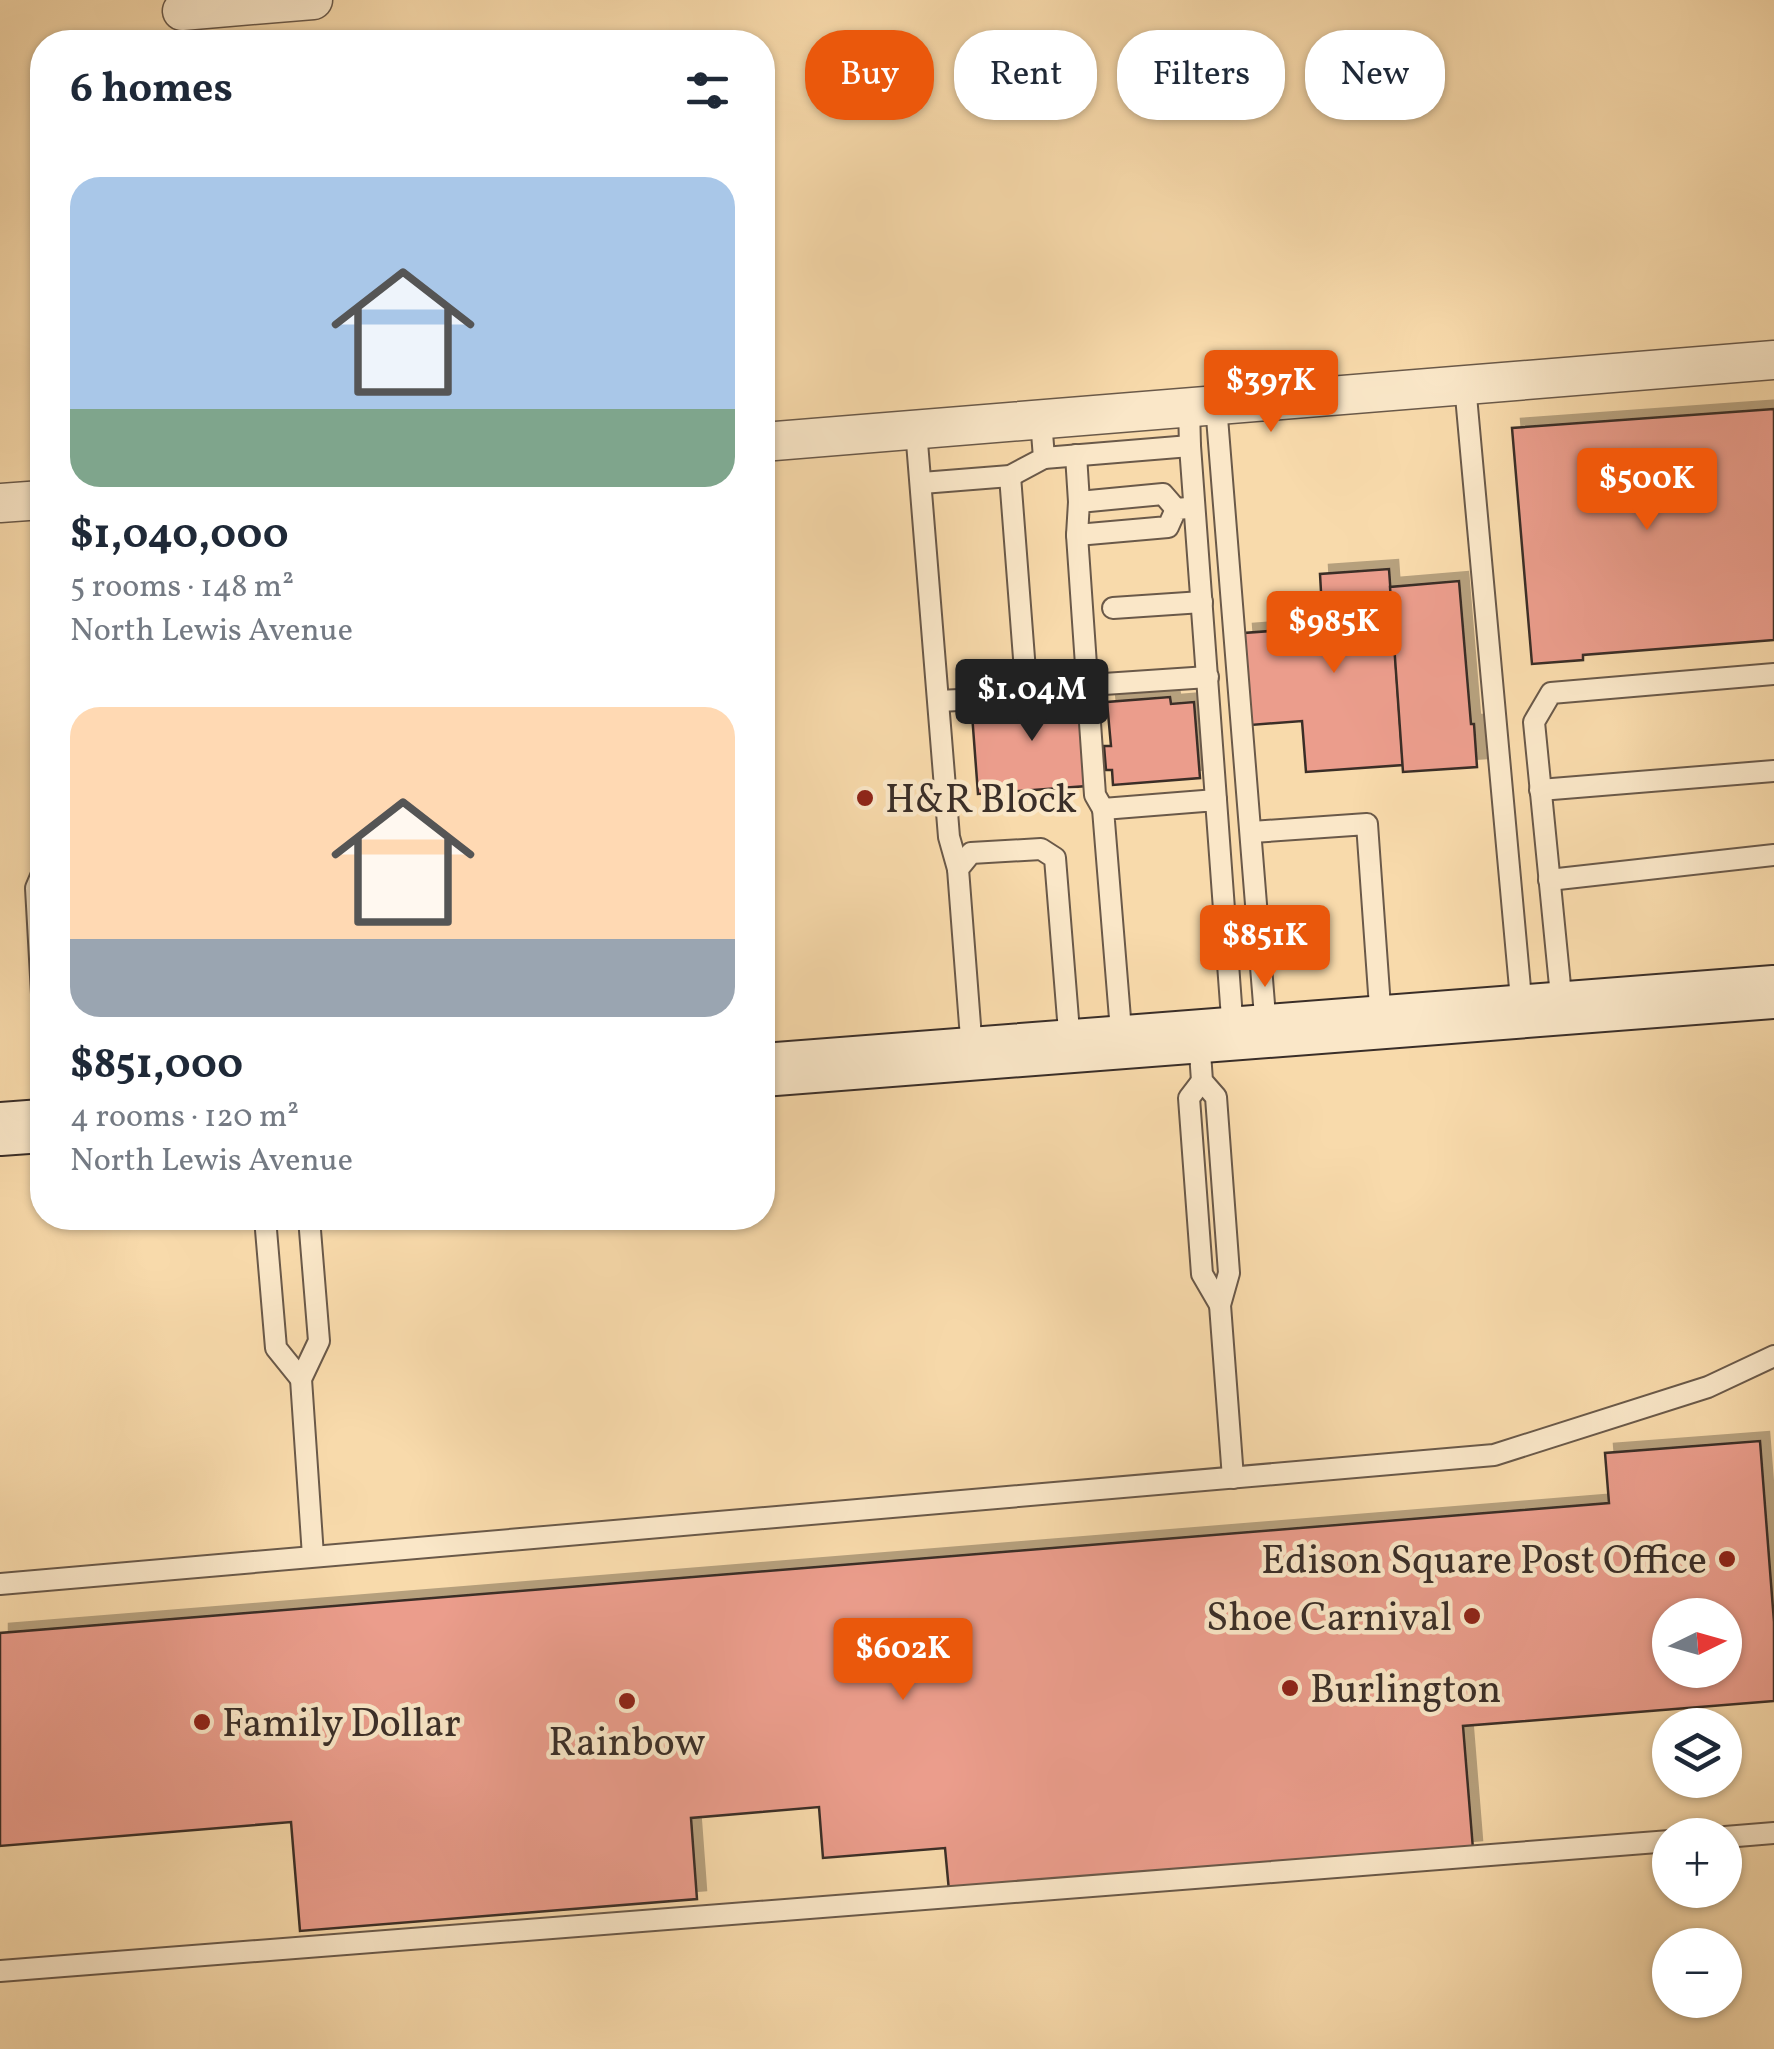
<!DOCTYPE html>
<html lang="en">
<head>
<meta charset="utf-8">
<style>
  :root { --surface:#fff; --page:#f6f6f7; --text:#1f2937; --muted:#747a83; --accent:#ea580c }
  body { margin:0; font-family:Vollkorn,serif; background:var(--page); color:var(--text); height:100vh; display:flex; flex-direction:column; font-size:38px; white-space:nowrap }
  * { box-sizing:border-box; margin:0 }
  p { font-size:32px; color:var(--muted) }
  .icon { flex:none; width:55px; height:55px; fill:none; stroke:currentColor; stroke-width:2; stroke-linecap:round; stroke-linejoin:round }
  .map { position:relative; flex:1; overflow:hidden }
  .drawer { position:absolute; left:30px; top:30px; width:745px; height:1200px; display:flex; flex-direction:column; background:var(--surface); border-radius:40px; box-shadow:0 2px 8px #0004 }
  .drawer>* { flex:none }
  .banner { position:absolute; left:805px; top:30px; width:818px; height:90px; display:flex; gap:20px }
  .needle { width:65px; rotate:85deg }
  .buttons { position:absolute; left:1652px; top:1598px; display:grid; gap:20px }
  .buttons a { display:grid; place-items:center; width:90px; height:90px; border-radius:50%; background:var(--surface); box-shadow:0 2px 8px #0004; font-size:50px }
  .price { position:absolute; translate:-50% -85px; padding:0 22px; border-radius:10px; background:var(--accent); color:#fff; font-size:32px; line-height:65px; filter:drop-shadow(0 2px 5px #0008) }
  .price::after { content:''; position:absolute; left:50%; top:60px; width:30px; height:22px; margin-left:-15px; background:inherit; clip-path:polygon(0 0,100% 0,50% 100%) }
  .price.active { background:#222; color:#fff }
  ul { padding:0; list-style:none }
  li { display:grid; align-content:center; gap:20px; height:530px; padding:0 40px }
  li span { display:grid; place-items:center; height:310px; border-radius:30px; color:#555 }
  li>.icon { margin-inline-start:auto }
  span .icon { width:180px; height:180px; fill:#fffc; stroke-width:1 }
  li b { font-size:42px }
  h2 { display:flex; justify-content:space-between; align-items:center; height:120px; padding:0 40px; font-size:42px }
  .pill { padding:0 35px; border-radius:40px; background:var(--surface); box-shadow:0 2px 8px #0004; font-size:35px; line-height:90px }
  .pill.active { background:var(--accent); color:#fff }
  .map>svg:first-child { display:block }
</style>
</head>
<body>
<div class="map">
<svg width="1774" height="2049" viewBox="0 0 1774 2049">
  <defs>
    <filter id="shadow"><feDropShadow dx="9" dy="-9" stdDeviation="0" flood-color="#0004"/></filter>
  </defs>
  <rect width="100%" height="100%" fill="#f8daab"/>
  <filter id="stains"><feTurbulence type="fractalNoise" baseFrequency=".002" numOctaves="4"/><feColorMatrix values="0 0 0 0 .2 0 0 0 0 .09 0 0 0 0 .02 0 0 0 .5 -.17"/></filter>
  <radialGradient id="worn" r=".72"><stop offset=".6" stop-color="#630" stop-opacity="0"/><stop offset="1" stop-color="#630" stop-opacity=".3"/></radialGradient>
  <!-- building -->
  <g fill="#eb9d8c" stroke="#3a2e28" stroke-width="2.5" fill-rule="evenodd" filter="url(#shadow)">
    <path d="M 1774,409 L 1774,640 L 1583,655 L 1583,660 L 1532,664 L 1512,428 Z"/>
    <path d="M 1389,569 L 1403,765 L 1306,772 L 1302,721 L 1251,725 L 1244,633 L 1323,627 L 1320,574 Z"/>
    <path d="M 1459,581 L 1471,724 L 1474,724 L 1477,767 L 1403,772 L 1390,587 Z"/>
    <path d="M 1080,686 L 1087,786 L 978,794 L 972,714 L 1023,710 L 1021,690 Z"/>
    <path d="M 1170,697 L 1171,704 L 1194,702 L 1200,778 L 1113,785 L 1112,770 L 1106,770 L 1104,746 L 1111,746 L 1107,702 Z"/>
    <path d="M 1760,1441 L 1774,1622 L 1774,1701 L 1463,1726 L 1473,1849 L 949,1891 L 945,1848 L 823,1858 L 819,1807 L 691,1818 L 697,1899 L 300,1931 L 291,1822 L 0,1846 L 0,1633 L 1609,1503 L 1605,1453 ZM 1670,1615 L 1725,1615 L 1725,1670 L 1670,1670 Z"/>
  </g>
  <g fill="none" stroke-linecap="round" stroke-linejoin="round">
    <!-- lane casing -->
    <g stroke="#6a5949" stroke-width="24">
      <g id="lane">
        <path d="M 1465,385 L 1522,1010"/>
        <path d="M 1216,405 L 1266,1029"/>
        <path d="M 1189,408 L 1190,446 L 1216,800"/>
        <path d="M 916,430 L 949,837 L 958,869"/>
        <path d="M 1076,455 L 1079,502"/>
        <path d="M 1044,458 L 1190,446"/>
        <path d="M 922,483 L 1010,476 L 1044,458 L 1041,420"/>
        <path d="M 1077,535 L 1168,527 L 1176,509 L 1188,508"/>
        <path d="M 1113,608 L 1202,602"/>
        <path d="M 1089,685 L 1208,677"/>
        <path d="M 939,701 L 999,698 L 1025,671 L 1010,476"/>
        <path d="M 1540,790 L 1774,771"/>
        <path d="M 1103,809 L 1095,795 L 1077,535 L 1079,502 L 1163,494 L 1176,509"/>
        <path d="M 1252,832 L 1367,824 L 1381,1021"/>
        <path d="M 42,874 L 36,888 L 42,994"/>
        <path d="M 1549,880 L 1774,855"/>
        <path d="M 1562,1006 L 1534,722 L 1551,693 L 1774,674"/>
        <path d="M 1199,1038 L 1202,1081 L 1216,1097 L 1229,1273 L 1220,1305 L 1233,1478"/>
        <path d="M 1122,1043 L 1103,809 L 1216,800 L 1233,1032"/>
        <path d="M 972,1051 L 958,869 L 971,853 L 1041,849 L 1055,858 L 1070,1044"/>
        <path d="M 1202,1081 L 1189,1098 L 1202,1274 L 1220,1305"/>
        <path d="M 265,1218 L 276,1348 L 301,1379"/>
        <path d="M 309,1218 L 319,1341 L 301,1379 L 313,1556"/>
        <path d="M 0,1584 L 1494,1455 L 1708,1387 L 1774,1356"/>
        <path d="M 1725,1837 L 1774,1833"/>
        <path d="M 0,1971 L 1670,1841"/>
      </g>
    </g>
    <!-- street casing -->
    <g stroke="#6a5949" stroke-width="41">
      <g id="street">
        <path d="M 182,11 L 313,0"/>
        <path d="M 762,442 L 1774,360"/>
        <path d="M 0,503 L 42,500"/>
      </g>
    </g>
    <!-- secondary casing -->
    <g stroke="#3a2e28" stroke-width="56">
      <g id="secondary">
        <path d="M 762,1070 L 1774,992"/>
        <path d="M 0,1129 L 42,1126"/>
      </g>
    </g>
    <!-- lane -->
    <use href="#lane" stroke="#fae7c8" stroke-width="20"/>
    <!-- street -->
    <use href="#street" stroke="#fae7c8" stroke-width="38"/>
    <!-- secondary -->
    <use href="#secondary" stroke="#fae7c8" stroke-width="52"/>
  </g>
  <!-- markers -->
  <g fill="#8f2418" stroke="#fae7c8" stroke-width="4">
    <circle cx="865" cy="798" r="10"/>
    <circle cx="1727" cy="1559" r="10"/>
    <circle cx="1472" cy="1616" r="10"/>
    <circle cx="1290" cy="1688" r="10"/>
    <circle cx="627" cy="1701" r="10"/>
    <circle cx="202" cy="1722" r="10"/>
  </g>
  <g text-anchor="middle" stroke-width="9" stroke-linejoin="round" paint-order="stroke">
    <!-- poi labels -->
    <g font-size="40" fill="#3a2e28" stroke="#fae7c8" text-anchor="start">
      <text x="885" y="812">H&amp;R Block</text>
      <text x="1707" y="1573" text-anchor="end">Edison Square Post Office</text>
      <text x="1452" y="1630" text-anchor="end">Shoe Carnival</text>
      <text x="1310" y="1702">Burlington</text>
      <text x="222" y="1736">Family Dollar</text>
      <text x="627" y="1755" text-anchor="middle">Rainbow</text>
    </g>
  </g>
  <rect width="100%" height="100%" filter="url(#stains)"/>
  <rect width="100%" height="100%" fill="url(#worn)"/>
</svg>
<div class="buttons">
<a><svg class="needle" viewBox="-14 -14 28 28"><path d="M0-13l5 13h-10z" fill="#e53935"/><path d="M0 13l5-13h-10z" fill="#747a83"/></svg></a>
<a><svg class="icon" aria-label="layers" viewBox="0 0 24 24"><path d="M12 4l9 5-9 5-9-5zM3 14l9 5 9-5"/></svg></a>
<a>+</a>
<a>−</a>
</div>
<b class="price" style="left:1271px;top:435px">$397K</b>
<b class="price" style="left:1647px;top:533px">$500K</b>
<b class="price" style="left:1334px;top:676px">$985K</b>
<b class="price active" style="left:1032px;top:744px">$1.04M</b>
<b class="price" style="left:1265px;top:990px">$851K</b>
<b class="price" style="left:903px;top:1703px">$602K</b>
<div class="banner">
<a class="pill active">Buy</a>
<a class="pill">Rent</a>
<a class="pill">Filters</a>
<a class="pill">New</a>
</div>
<section class="drawer">
<h2>6 homes<svg class="icon" aria-label="filters" viewBox="0 0 24 24"><path d="M4 7h16M4 17h16"/><circle cx="9" cy="7" r="2"/><circle cx="15" cy="17" r="2"/></svg></h2>
<ul>
<li><span style="background:linear-gradient(#a9c7e8 75%,#7fa58c 0)"><svg class="icon" aria-label="home" viewBox="0 0 24 24"><path d="M3 11l9-7 9 7M6 9v11h12V9"/></svg></span><div><b>$1,040,000</b><p>5 rooms · 148 m²</p><p>North Lewis Avenue</p></div></li>
<li><span style="background:linear-gradient(#ffd9b3 75%,#9aa5b1 0)"><svg class="icon" aria-label="home" viewBox="0 0 24 24"><path d="M3 11l9-7 9 7M6 9v11h12V9"/></svg></span><div><b>$851,000</b><p>4 rooms · 120 m²</p><p>North Lewis Avenue</p></div></li>
</ul>
</section>
</div>
</body>
</html>
